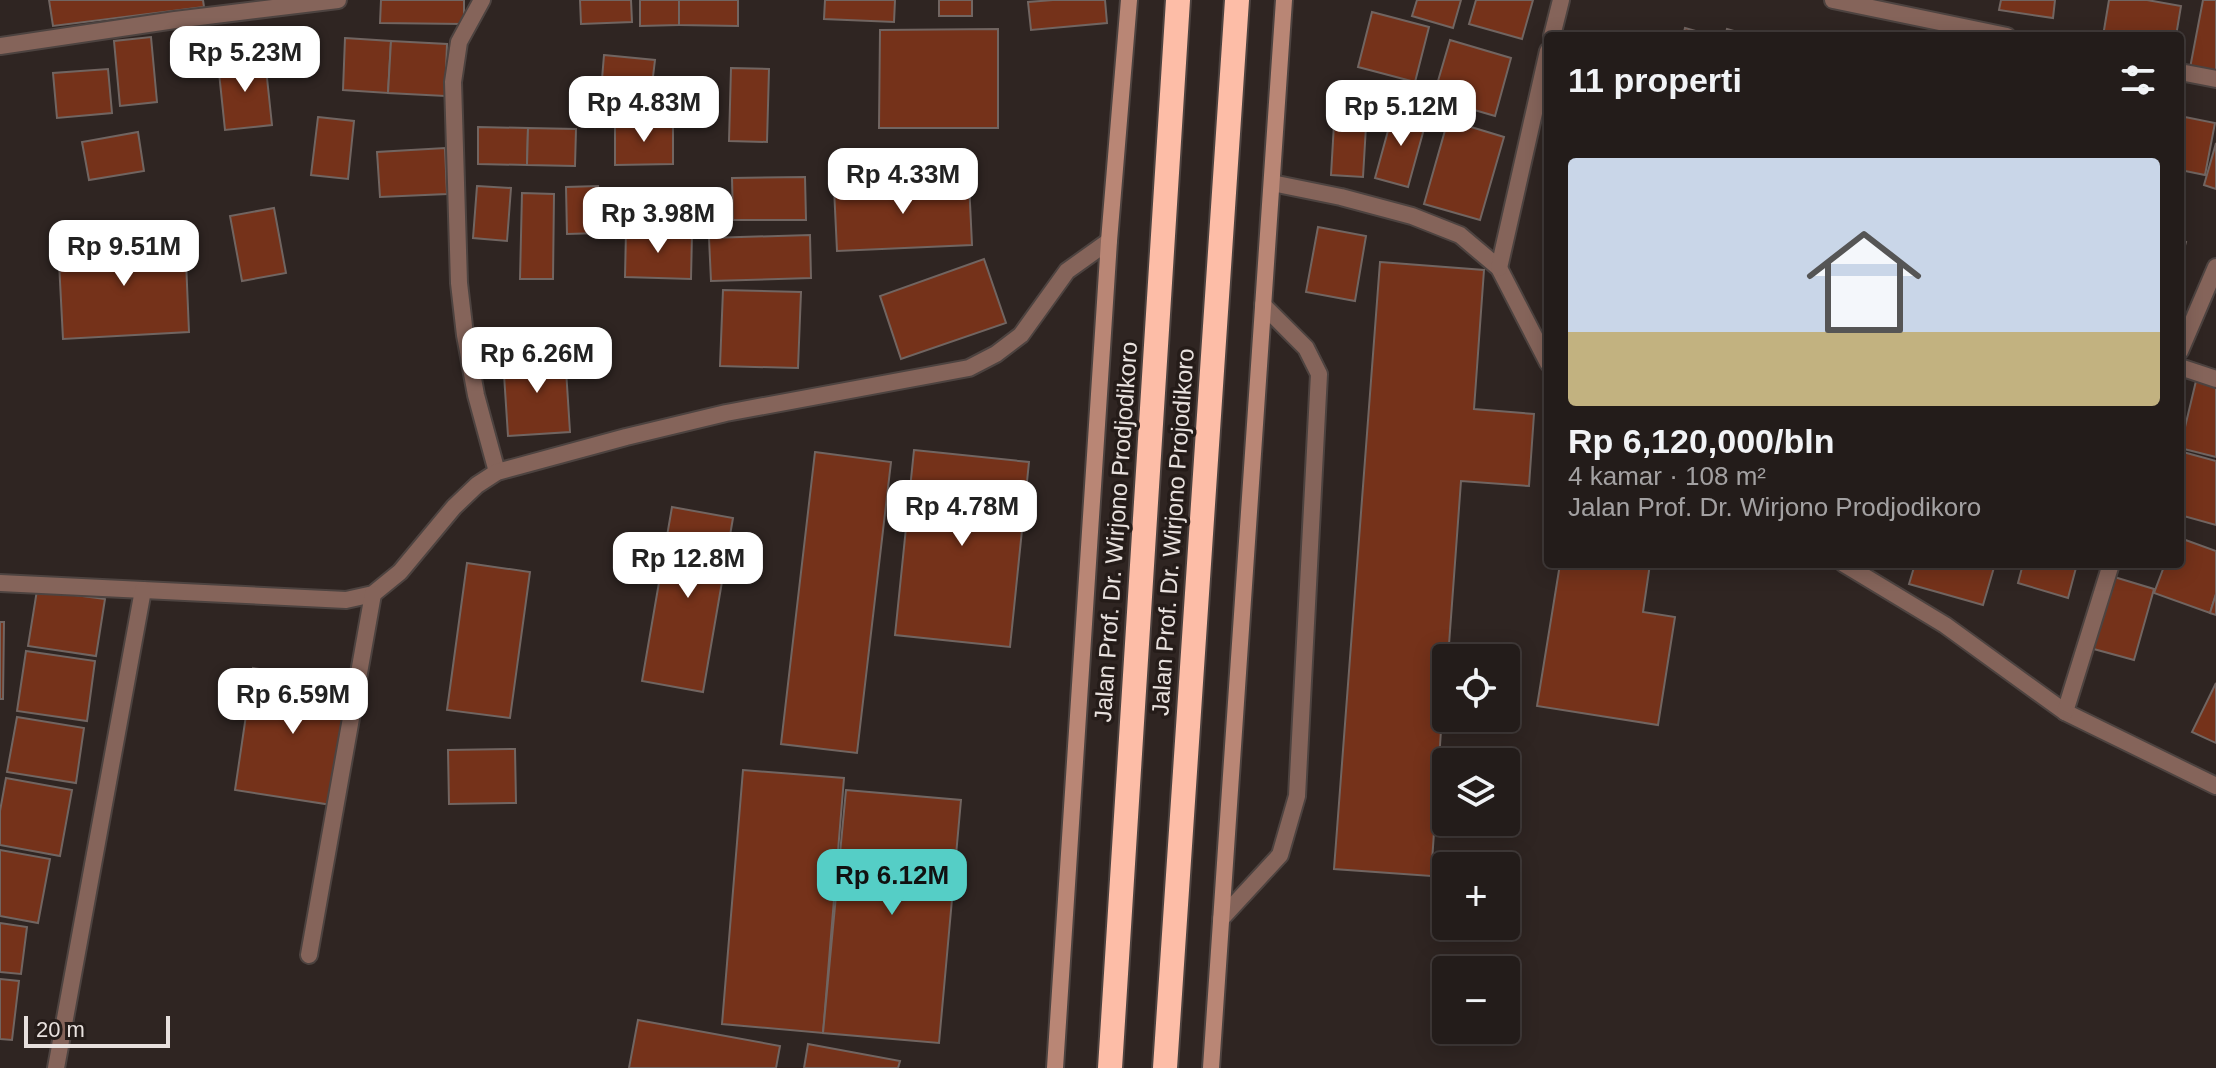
<!DOCTYPE html>
<html lang="id">
<head>
<meta charset="utf-8">
<style>
  :root { --surface:#231c1a; --page:#2b2523; --text:#f1f3f6; --muted:#a3a1a2; --line:#403a39; --accent:#55cec6 }
  body { margin:0; font-family:Arial,sans-serif; background:var(--page); color:var(--text); height:100vh; display:flex; flex-direction:column; font-size:30px; white-space:nowrap }
  * { box-sizing:border-box; margin:0 }
  p { font-size:26px; color:var(--muted) }
  .icon { flex:none; width:44px; height:44px; fill:none; stroke:currentColor; stroke-width:2; stroke-linecap:round; stroke-linejoin:round }
  .map { position:relative; flex:1; overflow:hidden }
  .details { position:absolute; left:1544px; top:32px; width:640px; height:536px; display:flex; flex-direction:column; background:var(--surface); border-radius:8px; box-shadow:0 4px 20px #0003,0 0 0 2px var(--line) }
  .details>* { flex:none }
  .controls { position:absolute; left:1432px; top:644px; display:grid; gap:16px }
  .controls a { display:grid; place-items:center; width:88px; height:88px; border-radius:8px; background:var(--surface); box-shadow:0 4px 20px #0003,0 0 0 2px var(--line); font-size:40px }
  .scale { position:absolute; left:24px; bottom:20px; width:146px; box-sizing:border-box; padding-left:8px; border:4px solid #e8e1de; border-top:0; font-size:22px; line-height:28px; white-space:nowrap; color:#e8e1de; -webkit-text-stroke:6px #251c19; paint-order:stroke }
  .price { position:absolute; translate:-50% -68px; padding:0 18px; border-radius:16px; background:#fff; color:#222; font-size:26px; line-height:52px; filter:drop-shadow(0 2px 4px #0008) }
  .price::after { content:''; position:absolute; left:50%; top:48px; width:24px; height:18px; margin-left:-12px; background:inherit; clip-path:polygon(0 0,100% 0,50% 100%) }
  .price.selected { background:var(--accent); color:#111 }
  ul { padding:0; list-style:none }
  li { display:grid; align-content:center; gap:16px; height:424px; padding:0 24px }
  li+li { border-top:2px solid var(--line) }
  li span { display:grid; place-items:center; height:248px; border-radius:8px; color:#555 }
  li>.icon { margin-inline-start:auto }
  span .icon { width:144px; height:144px; fill:#fffc; stroke-width:1 }
  li b { font-size:34px }
  h2 { display:flex; justify-content:space-between; align-items:center; height:96px; padding:0 24px; font-size:34px }
  .map>svg:first-child { display:block }
</style>
</head>
<body>
<div class="map">
<svg width="2216" height="1068" viewBox="0 0 2216 1068">
  <rect width="100%" height="100%" fill="#2f2522"/>
  <!-- building -->
  <g fill="#75321a" stroke="#716561" stroke-width="2">
    <path d="M 49,0 L 203,0 L 204,7 L 53,26 Z"/>
    <path d="M 381,0 L 464,0 L 464,24 L 380,23 Z"/>
    <path d="M 580,0 L 631,0 L 632,22 L 581,24 Z"/>
    <path d="M 640,0 L 679,0 L 679,25 L 640,26 Z"/>
    <path d="M 679,0 L 738,0 L 738,26 L 679,25 Z"/>
    <path d="M 825,0 L 895,0 L 894,22 L 824,19 Z"/>
    <rect x="939" y="0" width="33" height="16"/>
    <path d="M 1053,0 L 1105,0 L 1107,23 L 1031,30 L 1028,2 Z"/>
    <path d="M 1417,0 L 1461,0 L 1453,28 L 1412,16 Z"/>
    <path d="M 1476,0 L 1533,0 L 1522,39 L 1469,24 Z"/>
    <path d="M 2001,0 L 2055,0 L 2053,18 L 1999,10 Z"/>
    <path d="M 2109,0 L 2147,0 L 2181,6 L 2176,36 L 2103,36 Z"/>
    <path d="M 2203,0 L 2216,0 L 2216,73 L 2190,68 Z"/>
    <path d="M 1372,12 L 1429,27 L 1415,82 L 1358,67 Z"/>
    <path d="M 1685,28 L 1710,35 L 1710,36 L 1683,36 Z"/>
    <path d="M 998,29 L 998,128 L 879,128 L 880,30 Z"/>
    <path d="M 1727,29 L 1751,36 L 1725,36 Z"/>
    <path d="M 151,37 L 157,102 L 120,106 L 114,41 Z"/>
    <path d="M 345,38 L 391,41 L 388,93 L 343,90 Z"/>
    <path d="M 1450,40 L 1511,58 L 1495,116 L 1433,98 Z"/>
    <path d="M 391,41 L 447,44 L 445,96 L 388,93 Z"/>
    <path d="M 604,55 L 655,60 L 652,85 L 602,79 Z"/>
    <path d="M 265,59 L 272,125 L 225,130 L 218,63 Z"/>
    <path d="M 731,68 L 769,69 L 767,142 L 729,141 Z"/>
    <path d="M 108,69 L 112,113 L 57,118 L 53,73 Z"/>
    <path d="M 1336,90 L 1368,92 L 1363,177 L 1331,175 Z"/>
    <path d="M 1394,109 L 1427,118 L 1408,187 L 1375,178 Z"/>
    <path d="M 2180,116 L 2215,123 L 2205,175 L 2180,170 Z"/>
    <path d="M 318,117 L 354,121 L 348,179 L 311,175 Z"/>
    <path d="M 1448,120 L 1504,137 L 1480,220 L 1424,204 Z"/>
    <path d="M 615,123 L 673,123 L 673,164 L 615,165 Z"/>
    <path d="M 478,127 L 528,128 L 527,165 L 478,164 Z"/>
    <path d="M 528,128 L 576,129 L 575,166 L 527,165 Z"/>
    <path d="M 138,132 L 144,171 L 89,180 L 82,142 Z"/>
    <path d="M 2216,143 L 2216,189 L 2204,185 Z"/>
    <path d="M 445,148 L 447,194 L 380,197 L 377,152 Z"/>
    <path d="M 805,177 L 806,220 L 733,220 L 732,178 Z"/>
    <path d="M 969,182 L 972,245 L 837,251 L 834,188 Z"/>
    <path d="M 477,186 L 511,188 L 507,241 L 473,238 Z"/>
    <path d="M 598,186 L 600,233 L 567,234 L 566,187 Z"/>
    <path d="M 522,193 L 554,194 L 553,279 L 520,279 Z"/>
    <path d="M 274,208 L 286,273 L 242,281 L 230,216 Z"/>
    <path d="M 1318,227 L 1366,236 L 1355,301 L 1306,292 Z"/>
    <path d="M 626,231 L 692,233 L 691,279 L 625,277 Z"/>
    <path d="M 810,235 L 811,278 L 711,281 L 709,238 Z"/>
    <path d="M 185,237 L 189,332 L 63,339 L 58,243 Z"/>
    <path d="M 2180,240 L 2186,242 L 2180,264 Z"/>
    <path d="M 984,259 L 1006,323 L 901,359 L 880,296 Z"/>
    <path d="M 1380,262 L 1484,270 L 1474,409 L 1534,414 L 1529,486 L 1461,481 L 1448,658 L 1446,658 L 1431,876 L 1334,869 Z"/>
    <path d="M 723,290 L 801,292 L 798,368 L 720,366 Z"/>
    <path d="M 565,354 L 570,432 L 508,436 L 503,359 Z"/>
    <path d="M 2196,381 L 2216,385 L 2216,457 L 2180,448 Z"/>
    <path d="M 914,450 L 1029,462 L 1010,647 L 895,635 Z"/>
    <path d="M 815,452 L 891,462 L 857,753 L 781,744 Z"/>
    <path d="M 2183,452 L 2216,461 L 2216,525 L 2180,515 L 2180,461 Z"/>
    <path d="M 672,507 L 733,518 L 703,692 L 642,681 Z"/>
    <path d="M 2180,538 L 2216,551 L 2216,594 L 2210,613 L 2154,593 L 2165,564 L 2180,564 Z"/>
    <path d="M 467,563 L 530,572 L 510,718 L 447,710 Z"/>
    <path d="M 1560,564 L 1650,564 L 1643,612 L 1675,617 L 1658,725 L 1537,706 Z"/>
    <path d="M 1915,564 L 1995,564 L 1983,605 L 1909,584 Z"/>
    <path d="M 2023,564 L 2077,564 L 2068,598 L 2018,583 Z"/>
    <path d="M 2111,576 L 2154,589 L 2134,660 L 2090,648 Z"/>
    <path d="M 37,590 L 105,599 L 96,656 L 28,646 Z"/>
    <path d="M 2216,594 L 2216,615 L 2210,613 Z"/>
    <path d="M 0,622 L 4,622 L 3,699 L 0,699 Z"/>
    <path d="M 26,651 L 95,661 L 87,721 L 17,711 Z"/>
    <path d="M 253,668 L 350,682 L 332,805 L 235,790 Z"/>
    <path d="M 2216,683 L 2216,743 L 2192,732 Z"/>
    <path d="M 17,717 L 84,728 L 76,783 L 7,772 Z"/>
    <path d="M 515,749 L 516,803 L 449,804 L 448,750 Z"/>
    <path d="M 743,770 L 844,778 L 823,1033 L 722,1024 Z"/>
    <path d="M 6,778 L 72,790 L 60,856 L 0,845 L 0,811 Z"/>
    <path d="M 846,790 L 961,800 L 939,1043 L 823,1033 Z"/>
    <path d="M 0,850 L 50,859 L 38,923 L 0,916 Z"/>
    <path d="M 0,923 L 27,927 L 21,974 L 0,972 Z"/>
    <path d="M 0,979 L 19,981 L 12,1040 L 0,1039 Z"/>
    <path d="M 638,1020 L 780,1046 L 776,1068 L 629,1068 Z"/>
    <path d="M 808,1044 L 900,1061 L 898,1068 L 804,1068 Z"/>
  </g>
  <g fill="none" stroke-linecap="round" stroke-linejoin="round">
    <!-- lane casing -->
    <g stroke="#4d4340" stroke-width="20">
      <path id="lane" d="M 1221,919 L 1280,855 L 1297,796 L 1319,374 L 1306,348 L 1263,305"/>
    </g>
    <!-- street casing -->
    <g stroke="#4d4340" stroke-width="20">
      <g id="street">
        <path d="M 482,0 L 459,42 L 453,82 L 459,283 L 465,335 L 476,395 L 497,472"/>
        <path d="M 1833,0 L 2007,36"/>
        <path d="M 1552,36 L 1561,0"/>
        <path d="M 0,46 L 175,20 L 338,0"/>
        <path d="M 2180,72 L 2216,79"/>
        <path d="M 1272,183 L 1341,197 L 1412,216 L 1460,235 L 1499,268 L 1548,363"/>
        <path d="M 1499,268 L 1548,51"/>
        <path d="M 2180,351 L 2216,267"/>
        <path d="M 2180,367 L 2216,379"/>
        <path d="M 1844,564 L 1945,625 L 2065,712 L 2216,786"/>
        <path d="M 0,583 L 346,600 L 373,594 L 400,572 L 454,507 L 477,485 L 497,472 L 626,437 L 726,413 L 969,368 L 996,354 L 1021,335 L 1067,271 L 1109,241"/>
        <path d="M 2065,712 L 2111,564"/>
        <path d="M 309,955 L 373,594"/>
        <path d="M 56,1068 L 143,590"/>
      </g>
    </g>
    <!-- secondary casing -->
    <g stroke="#4d4340" stroke-width="20">
      <g id="secondary">
        <path d="M 1055,1068 L 1109,241 L 1129,0"/>
        <path d="M 1211,1068 L 1284,0"/>
      </g>
    </g>
    <!-- highway casing -->
    <g stroke="#4d4340" stroke-width="28">
      <g id="highway">
        <path d="M 1110,1068 L 1178,0"/>
        <path d="M 1165,1068 L 1237,0"/>
      </g>
    </g>
    <!-- lane -->
    <use href="#lane" stroke="#85645a" stroke-width="16"/>
    <!-- street -->
    <use href="#street" stroke="#85645a" stroke-width="16"/>
    <!-- secondary -->
    <use href="#secondary" stroke="#b98675" stroke-width="16"/>
    <!-- highway -->
    <use href="#highway" stroke="#fdbda7" stroke-width="24"/>
  </g>
  <g text-anchor="middle" stroke-width="7" stroke-linejoin="round" paint-order="stroke">
    <!-- street labels -->
    <g font-size="24" fill="#e8e1de" stroke="#251c19">
      <text transform="translate(1116 532) rotate(-86)" y="8">Jalan Prof. Dr. Wirjono Prodjodikoro</text>
      <text transform="translate(1173 532) rotate(-86)" y="8">Jalan Prof. Dr. Wirjono Projodikoro</text>
    </g>
  </g>
</svg>
<div class="controls">
<a><svg class="icon" aria-label="locate" viewBox="0 0 24 24"><circle cx="12" cy="12" r="6"/><path d="M12 2v4M12 18v4M2 12h4M18 12h4"/></svg></a>
<a><svg class="icon" aria-label="layers" viewBox="0 0 24 24"><path d="M12 4l9 5-9 5-9-5zM3 14l9 5 9-5"/></svg></a>
<a>+</a>
<a>−</a>
</div>
<div class="scale">20 m</div>
<b class="price" style="left:245px;top:94px">Rp 5.23M</b>
<b class="price" style="left:644px;top:144px">Rp 4.83M</b>
<b class="price" style="left:1401px;top:148px">Rp 5.12M</b>
<b class="price" style="left:903px;top:216px">Rp 4.33M</b>
<b class="price" style="left:658px;top:255px">Rp 3.98M</b>
<b class="price" style="left:124px;top:288px">Rp 9.51M</b>
<b class="price" style="left:537px;top:395px">Rp 6.26M</b>
<b class="price" style="left:962px;top:548px">Rp 4.78M</b>
<b class="price" style="left:688px;top:600px">Rp 12.8M</b>
<b class="price" style="left:293px;top:736px">Rp 6.59M</b>
<b class="price selected" style="left:892px;top:917px">Rp 6.12M</b>
<section class="details">
<h2>11 properti<svg class="icon" aria-label="filters" viewBox="0 0 24 24"><path d="M4 7h16M4 17h16"/><circle cx="9" cy="7" r="2"/><circle cx="15" cy="17" r="2"/></svg></h2>
<ul>
<li><span style="background:linear-gradient(#c9d6e8 70%,#c2b280 0)"><svg class="icon" aria-label="home" viewBox="0 0 24 24"><path d="M3 11l9-7 9 7M6 9v11h12V9"/></svg></span><div><b>Rp 6,120,000/bln</b><p>4 kamar · 108 m²</p><p>Jalan Prof. Dr. Wirjono Prodjodikoro</p></div></li>
</ul>
</section>
</div>
</body>
</html>
